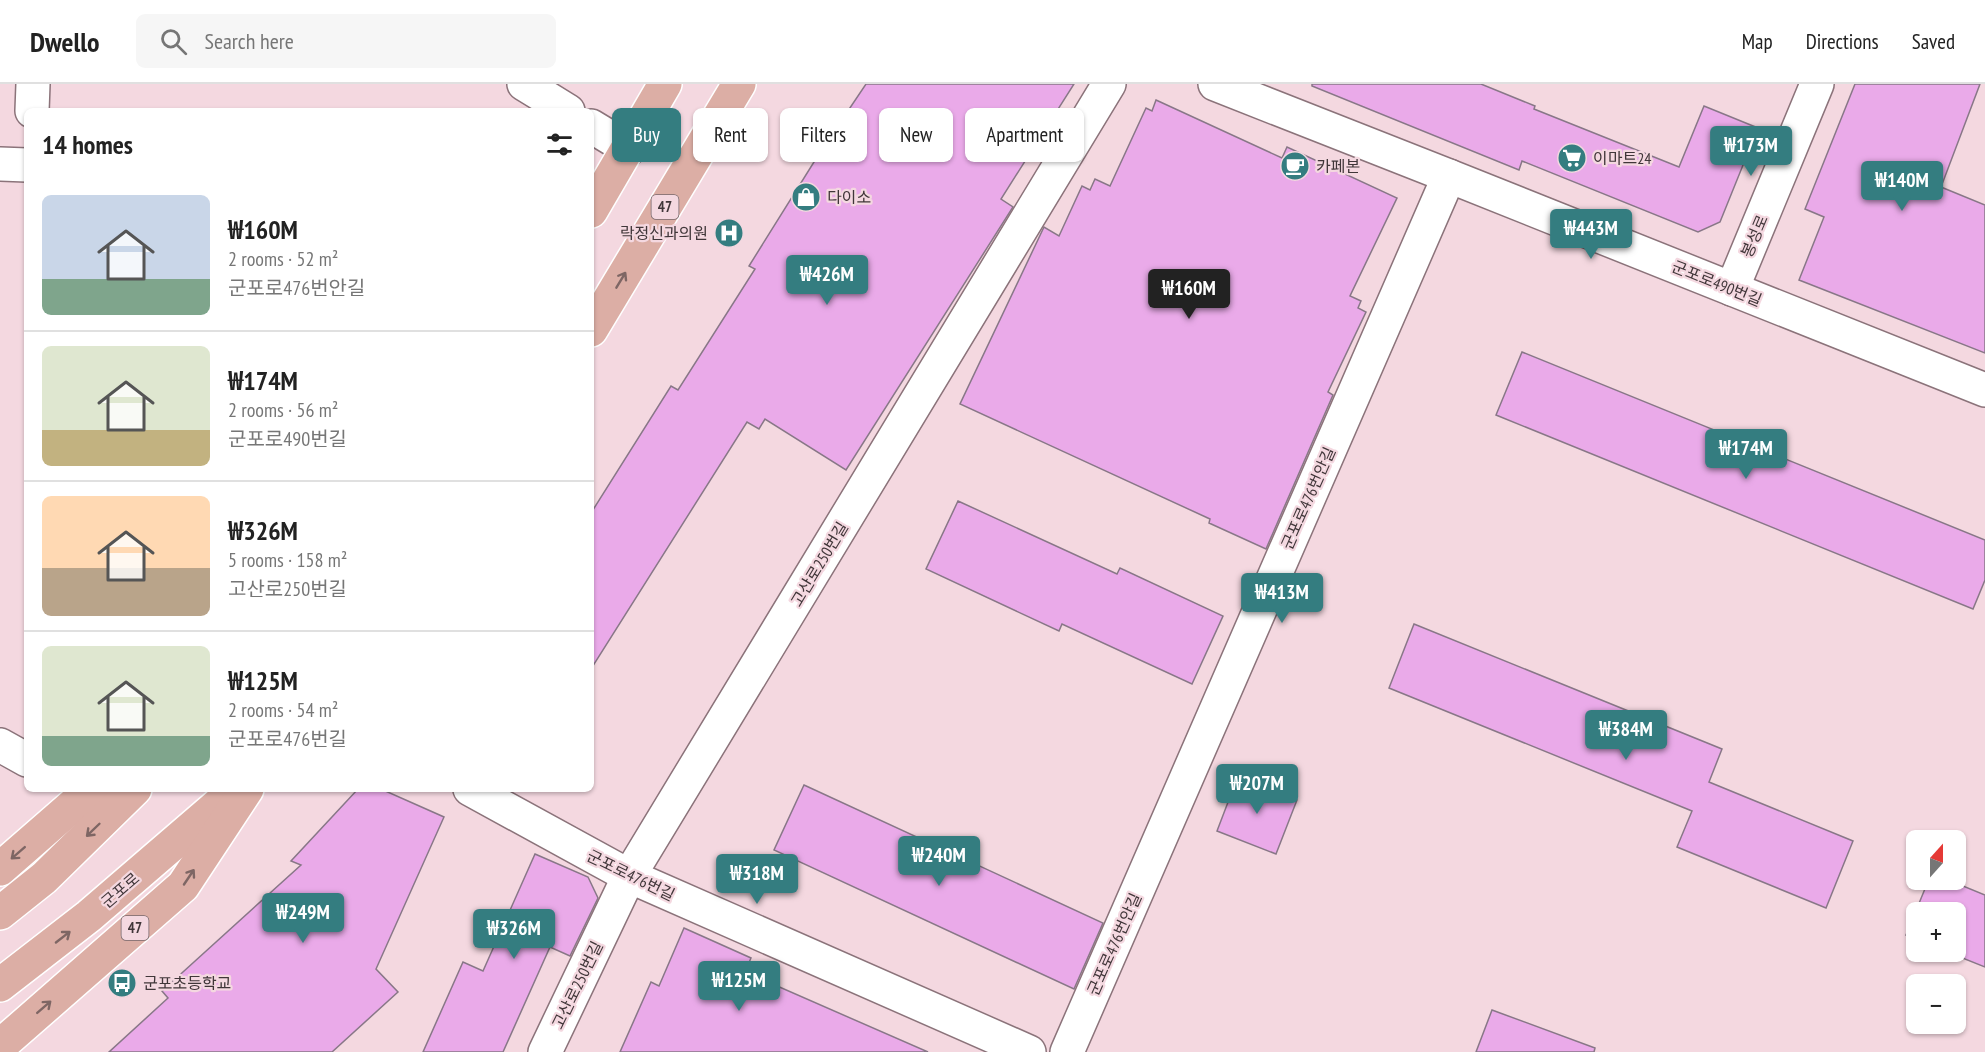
<!DOCTYPE html>
<html lang="en">
<head>
<meta charset="utf-8">
<style>
  :root { --surface:#fff; --page:#f6f6f6; --text:#222; --muted:#767676; --line:#e0e0e0; --accent:#347d80 }
  body { margin:0; font-family:"PT Sans Narrow","Noto Sans KR",sans-serif; background:var(--page); color:var(--text); height:100vh; display:flex; flex-direction:column; font-size:22px; white-space:nowrap }
  * { box-sizing:border-box; margin:0 }
  p { font-size:20px; color:var(--muted) }
  .icon { flex:none; width:33px; height:33px; fill:none; stroke:currentColor; stroke-width:2; stroke-linecap:round; stroke-linejoin:round }
  .map { position:relative; flex:1; overflow:hidden }
  .details { position:absolute; left:24px; top:24px; width:570px; height:684px; display:flex; flex-direction:column; background:var(--surface); border-radius:9px; box-shadow:0 2px 4px #0004 }
  .details>* { flex:none }
  .hud { position:absolute; left:612px; top:24px; width:570px; height:54px; display:flex; gap:12px }
  .needle { width:39px; rotate:21deg }
  .fabs { position:absolute; left:1906px; top:746px; display:grid; gap:12px }
  .fabs a { display:grid; place-items:center; width:60px; height:60px; border-radius:9px; background:var(--surface); box-shadow:0 2px 4px #0004; font-size:30px }
  .price { position:absolute; translate:-50% -51px; padding:0 14px; border-radius:6px; background:var(--accent); color:#fff; font-size:20px; line-height:39px; filter:drop-shadow(0 2px 3px #0008) }
  .price::after { content:''; position:absolute; left:50%; top:36px; width:18px; height:14px; margin-left:-9px; background:inherit; clip-path:polygon(0 0,100% 0,50% 100%) }
  .price.selected { background:#222; color:#fff }
  ul { padding:0; list-style:none }
  li { display:flex; align-items:center; gap:18px; height:150px; padding:0 18px }
  li+li { border-top:2px solid var(--line) }
  li span { display:grid; place-items:center; flex:none; width:168px; height:120px; border-radius:9px; color:#555 }
  li>.icon { margin-inline-start:auto }
  span .icon { width:72px; height:72px; fill:#fffc; stroke-width:1 }
  li b { font-size:26px }
  h2 { display:flex; justify-content:space-between; align-items:center; height:72px; padding:0 18px; font-size:26px }
  .tag { padding:0 21px; border-radius:9px; background:var(--surface); box-shadow:0 2px 4px #0004; font-size:21px; line-height:54px }
  .tag.selected { background:var(--accent); color:#fff }
  header { display:flex; align-items:center; gap:36px; box-sizing:border-box; height:84px; padding:0 30px; background:var(--surface); border-bottom:2px solid var(--line) }
  header strong { font-size:28px }
  nav { display:flex; gap:33px; margin-inline-start:auto; font-size:21px }
  .search { width:420px; height:54px; background:var(--page); display:flex; align-items:center; gap:15px; box-sizing:border-box; padding:0 21px; border-radius:9px; color:var(--muted); font-size:22px }
  .map>svg:first-child { display:block }
</style>
</head>
<body>
<header>
<strong>Dwello</strong>
<div class="search"><svg class="icon" aria-label="search" viewBox="0 0 24 24"><circle cx="10" cy="10" r="6"/><path d="M15 15l6 6"/></svg>Search here</div>
<nav><a>Map</a><a>Directions</a><a>Saved</a></nav>
</header>
<div class="map">
<svg width="1985" height="968" viewBox="0 0 1985 968">
  <rect width="100%" height="100%" fill="#f4d8e0"/>
  <!-- building -->
  <g fill="#eaaae9" stroke="#887787" stroke-width="1.5">
    <path d="M 866,0 L 1074,0 L 1001,115 L 1013,123 L 846,386 L 765,335 L 759,345 L 747,338 L 591,585 L 591,429 L 671,302 L 678,306 L 755,185 L 749,182 L 819,70 Z"/>
    <path d="M 1312,0 L 1481,0 L 1535,22 L 1534,25 L 1679,83 L 1704,22 L 1758,44 L 1720,138 L 1698,148 L 1522,77 L 1519,86 L 1312,2 Z"/>
    <path d="M 1855,0 L 1980,0 L 1941,103 L 1985,121 L 1985,269 L 1799,196 L 1824,133 L 1805,125 Z"/>
    <path d="M 1156,16 L 1282,74 L 1287,63 L 1397,114 L 1350,212 L 1361,217 L 1358,224 L 1366,228 L 1328,308 L 1333,311 L 1266,465 L 1209,439 L 1210,435 L 960,320 L 1044,143 L 1059,152 L 1082,102 L 1090,106 L 1095,95 L 1110,102 L 1146,24 L 1152,27 Z"/>
    <path d="M 1522,268 L 1985,456 L 1985,496 L 1973,525 L 1496,331 Z"/>
    <path d="M 958,417 L 1117,490 L 1120,484 L 1223,532 L 1192,600 L 1062,540 L 1059,547 L 926,485 Z"/>
    <path d="M 1414,540 L 1722,665 L 1709,698 L 1853,757 L 1826,824 L 1677,763 L 1692,727 L 1389,604 Z"/>
    <path d="M 1238,692 L 1297,716 L 1276,770 L 1217,747 Z"/>
    <path d="M 804,701 L 1103,839 L 1074,905 L 774,766 Z"/>
    <path d="M 358,705 L 381,705 L 444,733 L 376,885 L 398,908 L 332,968 L 109,968 L 168,914 L 162,907 L 301,781 L 291,777 Z"/>
    <path d="M 535,770 L 588,793 L 598,814 L 570,872 L 550,863 L 503,968 L 423,968 L 463,878 L 483,887 Z"/>
    <path d="M 1929,795 L 1946,795 L 1985,811 L 1985,883 L 1945,867 L 1956,867 L 1956,828 L 1917,828 L 1917,856 L 1906,851 Z"/>
    <path d="M 684,844 L 751,874 L 745,888 L 928,968 L 620,968 L 651,898 L 659,902 Z"/>
    <path d="M 1492,926 L 1595,964 L 1594,968 L 1476,968 Z"/>
  </g>
  <g fill="none" stroke-linecap="round" stroke-linejoin="round">
    <!-- minor casing -->
    <g stroke="#8b737a" stroke-width="36">
      <g id="minor">
        <path d="M 524,0 L 568,27"/>
        <path d="M 1215,0 L 1449,92 L 1985,306"/>
        <path d="M 32,27 L 33,0"/>
        <path d="M 591,42 L 629,65"/>
        <path d="M 0,80 L 27,81"/>
        <path d="M 1732,205 L 1817,0"/>
        <path d="M 0,661 L 27,676"/>
        <path d="M 470,705 L 629,792 L 1029,968"/>
        <path d="M 545,968 L 629,792 L 1109,0"/>
        <path d="M 1067,968 L 1449,92"/>
      </g>
    </g>
    <!-- primary casing -->
    <g stroke="#fff" stroke-width="36">
      <g id="primary">
        <path d="M 591,127 L 665,0"/>
        <path d="M 591,246 L 739,0"/>
        <path d="M 0,785 L 86,710 L 95,705"/>
        <path d="M 0,829 L 44,794 L 135,705"/>
        <path d="M 0,901 L 89,832 L 232,709"/>
        <path d="M 0,962 L 183,802 L 247,705"/>
      </g>
    </g>
    <!-- minor -->
    <use href="#minor" stroke="#fff" stroke-width="33"/>
    <!-- primary -->
    <use href="#primary" stroke="#dcaea5" stroke-width="33"/>
  </g>
  <!-- one-way arrows -->
  <defs><path id="oneway-shaft" d="M-6 0H5M1.5-3L5.5 0L1.5 3" fill="none" stroke-width="1.6" stroke-linecap="round" stroke-linejoin="round" transform="scale(1.5)"/></defs>
  <g stroke="#7e6664">
    <use href="#oneway-shaft" transform="translate(621 196) rotate(-59)"/>
    <use href="#oneway-shaft" transform="translate(93 746) rotate(136)"/>
    <use href="#oneway-shaft" transform="translate(18 769) rotate(139)"/>
    <use href="#oneway-shaft" transform="translate(189 793) rotate(-56)"/>
    <use href="#oneway-shaft" transform="translate(63 853) rotate(-38)"/>
    <use href="#oneway-shaft" transform="translate(44 923) rotate(-41)"/>
  </g>
  <!-- icons -->
  <defs>
    <g id="supermarket-disc" transform="scale(1.5)"><circle r="9.5" fill="#347d80" stroke="#f4d8e0"/><path d="M-6-5.5h2.5l.6 2H6L4.5 2H-2.5L-4.4-4H-6ZM-1.5 3.2a1.3 1.3 0 1 0 .1 0ZM3 3.2a1.3 1.3 0 1 0 .1 0Z" fill="#fff"/></g>
    <g id="cafe-disc" transform="scale(1.5)"><circle r="9.5" fill="#347d80" stroke="#f4d8e0"/><path d="M-5.5-4.5H6V0H3Q3 3.5 0 3.5H-2.5Q-5.5 3.5-5.5 0ZM3-3.2v2h1.7v-2ZM-6 4.5H4V6H-6Z" fill="#fff"/></g>
    <g id="shop-disc" transform="scale(1.5)"><circle r="9.5" fill="#347d80" stroke="#f4d8e0"/><path d="M-5-2.5h2.3a2.7 3.5 0 0 1 5.4 0H5L5.5 6h-11ZM-1.5-2.5h3a1.5 2.3 0 0 0-3 0Z" fill="#fff"/></g>
    <g id="hospital-disc" transform="scale(1.5)"><circle r="9.5" fill="#347d80" stroke="#f4d8e0"/><path d="M-5-5h3v3.5h4V-5h3V5h-3V1.5h-4V5h-3Z" fill="#fff"/></g>
    <g id="bus-disc" transform="scale(1.5)"><circle r="9.5" fill="#347d80" stroke="#f4d8e0"/><path d="M-5-6H5V4H4V6H2V4H-2V6H-4V4H-5ZM-3.5-4V0h7V-4ZM-3.5 1.2v1.5H-2V1.2ZM2 1.2v1.5H3.5V1.2Z" fill="#fff"/></g>
  </defs>
  <g fill-rule="evenodd">
    <use href="#supermarket-disc" x="1572" y="74"/>
    <use href="#cafe-disc" x="1295" y="82"/>
    <use href="#shop-disc" x="806" y="113"/>
    <use href="#hospital-disc" x="729" y="149"/>
    <use href="#bus-disc" x="122" y="899"/>
  </g>
  <g text-anchor="middle" stroke-width="4.5" stroke-linejoin="round" paint-order="stroke">
    <!-- shield labels -->
    <g fill="#f4d8e0" stroke="#76676b" stroke-width="1.5">
      <rect x="651.5" y="111" width="27" height="24" rx="4.5"/>
      <rect x="121.5" y="832" width="27" height="24" rx="4.5"/>
    </g>
    <g font-size="15" font-weight="bold" fill="#403639">
      <text x="665" y="128">47</text>
      <text x="135" y="849">47</text>
    </g>
    <!-- poi labels -->
    <g font-size="16" fill="#403639" stroke="#f4d8e0" text-anchor="start">
      <text x="1593" y="80">이마트24</text>
      <text x="1316" y="88">카페본</text>
      <text x="827" y="119">다이소</text>
      <text x="708" y="155" text-anchor="end">락정신과의원</text>
      <text x="143" y="905">군포초등학교</text>
    </g>
    <!-- street labels -->
    <g font-size="16" fill="#403639" stroke="#f4d8e0">
      <text transform="translate(1754 152) rotate(-67)" y="6">봉성로</text>
      <text transform="translate(1717 199) rotate(22)" y="6">군포로490번길</text>
      <text transform="translate(1308 414) rotate(-66)" y="6">군포로476번안길</text>
      <text transform="translate(819 480) rotate(-59)" y="6">고산로250번길</text>
      <text transform="translate(631 791) rotate(26)" y="6">군포로476번길</text>
      <text transform="translate(120 806) rotate(-41)" y="6">군포로</text>
      <text transform="translate(1114 860) rotate(-66)" y="6">군포로476번안길</text>
      <text transform="translate(577 901) rotate(-64)" y="6">고산로250번길</text>
    </g>
  </g>
</svg>
<div class="fabs">
<a><svg class="needle" viewBox="-14 -14 28 28"><path d="M0-13l5 13h-10z" fill="#e53935"/><path d="M0 13l5-13h-10z" fill="#767676"/></svg></a>
<a>+</a>
<a>−</a>
</div>
<b class="price" style="left:1751px;top:93px">₩173M</b>
<b class="price" style="left:1902px;top:128px">₩140M</b>
<b class="price" style="left:1591px;top:176px">₩443M</b>
<b class="price" style="left:827px;top:222px">₩426M</b>
<b class="price selected" style="left:1189px;top:236px">₩160M</b>
<b class="price" style="left:1746px;top:396px">₩174M</b>
<b class="price" style="left:1282px;top:540px">₩413M</b>
<b class="price" style="left:1626px;top:677px">₩384M</b>
<b class="price" style="left:1257px;top:731px">₩207M</b>
<b class="price" style="left:939px;top:803px">₩240M</b>
<b class="price" style="left:757px;top:821px">₩318M</b>
<b class="price" style="left:303px;top:860px">₩249M</b>
<b class="price" style="left:514px;top:876px">₩326M</b>
<b class="price" style="left:739px;top:928px">₩125M</b>
<div class="hud">
<a class="tag selected">Buy</a>
<a class="tag">Rent</a>
<a class="tag">Filters</a>
<a class="tag">New</a>
<a class="tag">Apartment</a>
</div>
<section class="details">
<h2>14 homes<svg class="icon" aria-label="filters" viewBox="0 0 24 24"><path d="M4 7h16M4 17h16"/><circle cx="9" cy="7" r="2"/><circle cx="15" cy="17" r="2"/></svg></h2>
<ul>
<li><span style="background:linear-gradient(#c9d6e8 70%,#7fa58c 0)"><svg class="icon" aria-label="home" viewBox="0 0 24 24"><path d="M3 11l9-7 9 7M6 9v11h12V9"/></svg></span><div><b>₩160M</b><p>2 rooms · 52 m²</p><p>군포로476번안길</p></div></li>
<li><span style="background:linear-gradient(#dfe7d0 70%,#c2b280 0)"><svg class="icon" aria-label="home" viewBox="0 0 24 24"><path d="M3 11l9-7 9 7M6 9v11h12V9"/></svg></span><div><b>₩174M</b><p>2 rooms · 56 m²</p><p>군포로490번길</p></div></li>
<li><span style="background:linear-gradient(#ffd9b3 60%,#b9a48a 0)"><svg class="icon" aria-label="home" viewBox="0 0 24 24"><path d="M3 11l9-7 9 7M6 9v11h12V9"/></svg></span><div><b>₩326M</b><p>5 rooms · 158 m²</p><p>고산로250번길</p></div></li>
<li><span style="background:linear-gradient(#dfe7d0 75%,#7fa58c 0)"><svg class="icon" aria-label="home" viewBox="0 0 24 24"><path d="M3 11l9-7 9 7M6 9v11h12V9"/></svg></span><div><b>₩125M</b><p>2 rooms · 54 m²</p><p>군포로476번길</p></div></li>
</ul>
</section>
</div>
</body>
</html>
